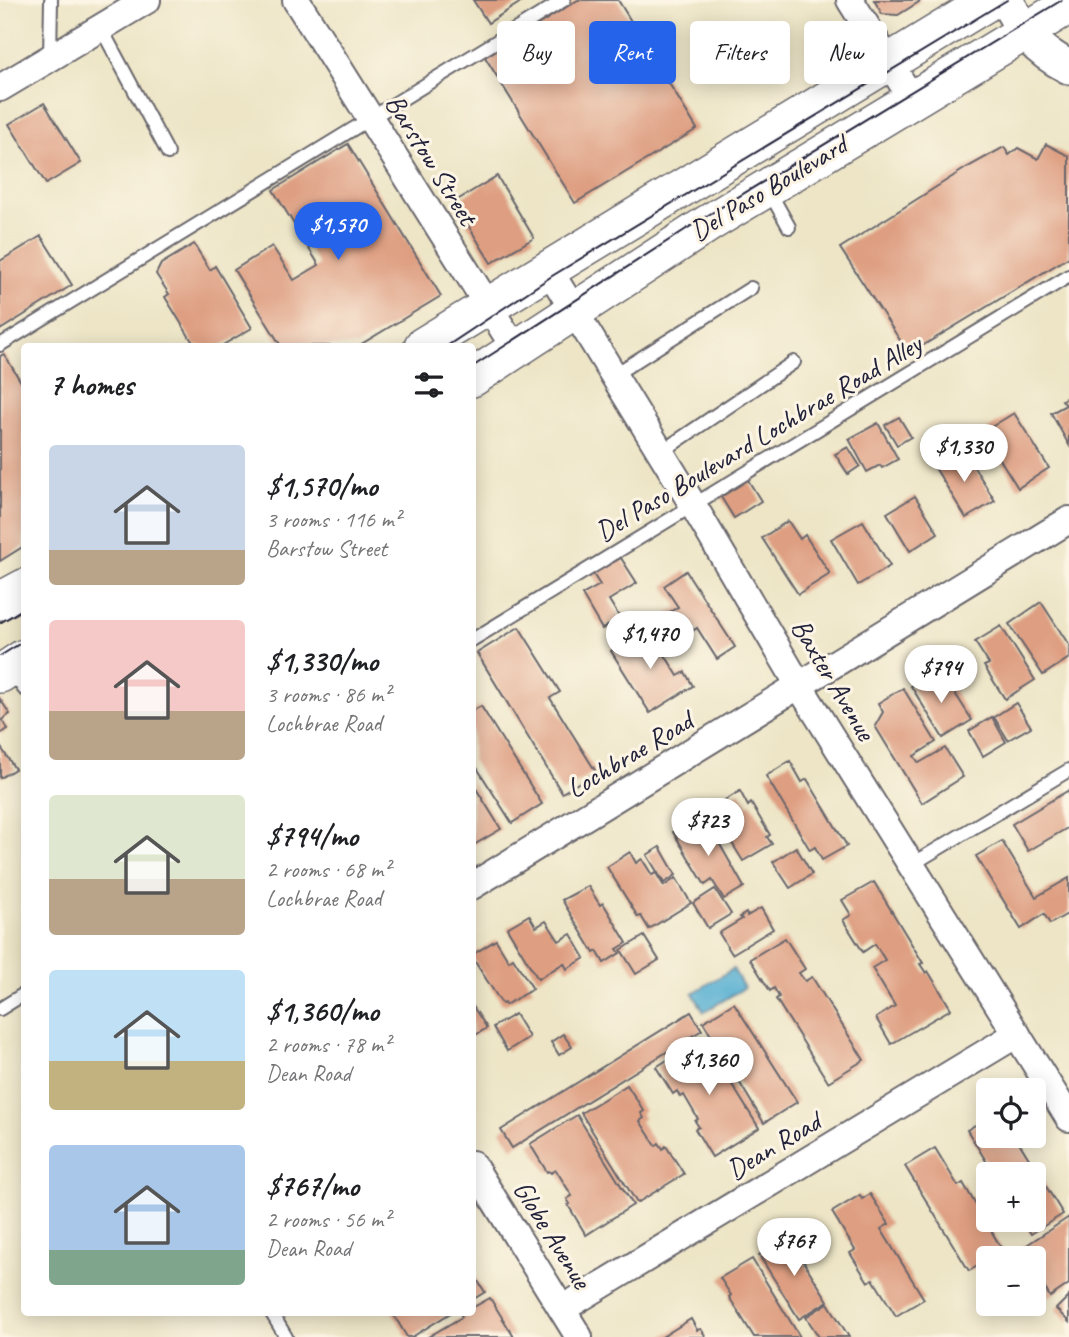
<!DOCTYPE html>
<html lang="en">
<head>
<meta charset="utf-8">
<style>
  :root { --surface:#fff; --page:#f2f2f2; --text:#202124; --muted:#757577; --accent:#2563eb }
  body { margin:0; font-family:Caveat,sans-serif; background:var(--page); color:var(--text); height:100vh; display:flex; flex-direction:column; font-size:26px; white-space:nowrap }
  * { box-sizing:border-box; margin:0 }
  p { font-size:23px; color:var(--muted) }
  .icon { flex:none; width:38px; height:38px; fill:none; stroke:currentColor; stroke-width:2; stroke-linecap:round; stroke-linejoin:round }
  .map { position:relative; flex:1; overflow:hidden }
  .details { position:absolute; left:21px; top:343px; width:455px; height:973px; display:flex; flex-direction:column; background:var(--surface); border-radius:7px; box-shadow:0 4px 18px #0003 }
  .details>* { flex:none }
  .hud { position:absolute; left:497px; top:21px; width:466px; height:63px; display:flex; gap:14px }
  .buttons { position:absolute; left:976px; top:1078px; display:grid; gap:14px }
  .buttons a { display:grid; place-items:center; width:70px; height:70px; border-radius:7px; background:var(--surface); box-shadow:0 4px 18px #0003; font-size:35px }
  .price { position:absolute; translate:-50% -60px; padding:0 16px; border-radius:24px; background:#fff; color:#222; font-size:23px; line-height:46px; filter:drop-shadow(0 2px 4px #0008) }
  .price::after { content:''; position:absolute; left:50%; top:42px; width:21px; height:16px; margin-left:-10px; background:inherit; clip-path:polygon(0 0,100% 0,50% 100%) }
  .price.on { background:var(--accent); color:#fff }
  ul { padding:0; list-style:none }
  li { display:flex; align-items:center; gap:21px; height:175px; padding:0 28px }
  li span { display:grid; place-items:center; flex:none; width:196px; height:140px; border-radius:7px; color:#555 }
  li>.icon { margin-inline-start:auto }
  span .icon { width:84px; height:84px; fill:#fffc; stroke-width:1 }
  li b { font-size:30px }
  h2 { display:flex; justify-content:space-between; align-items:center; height:84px; padding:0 28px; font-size:30px }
  .tag { padding:0 24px; border-radius:7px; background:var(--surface); box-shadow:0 4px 18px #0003; font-size:24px; line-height:63px }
  .tag.on { background:var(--accent); color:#fff }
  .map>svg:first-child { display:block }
</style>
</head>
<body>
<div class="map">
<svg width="1069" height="1337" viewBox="0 0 1069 1337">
  <rect width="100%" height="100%" fill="#fcf5e5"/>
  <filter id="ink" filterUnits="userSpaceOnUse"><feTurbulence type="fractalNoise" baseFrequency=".0143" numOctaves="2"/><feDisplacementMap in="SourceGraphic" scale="14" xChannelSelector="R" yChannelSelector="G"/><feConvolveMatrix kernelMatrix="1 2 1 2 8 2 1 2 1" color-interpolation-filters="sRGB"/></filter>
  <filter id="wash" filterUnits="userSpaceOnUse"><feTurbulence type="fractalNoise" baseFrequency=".00686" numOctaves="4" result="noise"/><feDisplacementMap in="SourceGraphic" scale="28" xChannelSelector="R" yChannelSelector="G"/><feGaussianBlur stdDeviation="1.57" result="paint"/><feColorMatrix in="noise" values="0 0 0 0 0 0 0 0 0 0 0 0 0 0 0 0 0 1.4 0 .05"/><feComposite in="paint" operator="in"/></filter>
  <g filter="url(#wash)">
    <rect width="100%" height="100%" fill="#ede5c6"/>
    <!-- water -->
    <path fill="#54afd2" stroke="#3b6886" stroke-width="2" d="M 733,969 L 744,988 L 704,1012 L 693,993 Z"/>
    <g id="blocks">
      <!-- building -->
      <g fill="#de9e81">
        <path d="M 473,0 L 524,0 L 488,23 Z"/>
        <path d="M 578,0 L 618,0 L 697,129 L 575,203 L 485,57 Z"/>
        <path d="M 874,0 L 922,0 L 898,15 L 882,14 Z"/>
        <path d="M 44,103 L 81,163 L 46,184 L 9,124 Z"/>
        <path d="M 348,144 L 441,296 L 358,346 L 281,346 L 234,270 L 272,246 L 294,280 L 319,265 L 273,190 Z"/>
        <path d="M 1046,144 L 1069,156 L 1069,257 L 909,354 L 840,248 L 966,168 L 1004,147 L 1009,155 L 1018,148 L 1038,159 Z"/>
        <path d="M 497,176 L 534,238 L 491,263 L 454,202 Z"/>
        <path d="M 41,236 L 72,285 L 0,330 L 0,261 Z"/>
        <path d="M 194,244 L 210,270 L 215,266 L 252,328 L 221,346 L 195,346 L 165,297 L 169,294 L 156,274 L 161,264 Z"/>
        <path d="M 4,354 L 24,387 L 24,546 L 0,561 L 0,356 Z"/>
        <path d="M 1069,396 L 1069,445 L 1051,413 L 1066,405 L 1062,400 Z"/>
        <path d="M 1014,413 L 1049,468 L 1018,488 L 983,432 Z"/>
        <path d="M 899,417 L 911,437 L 897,445 L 885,425 Z"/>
        <path d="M 878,423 L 898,459 L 882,468 L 880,465 L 867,472 L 849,439 Z"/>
        <path d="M 848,447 L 860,466 L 848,474 L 835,454 Z"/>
        <path d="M 963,449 L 995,501 L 966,518 L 934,466 Z"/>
        <path d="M 748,480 L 761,501 L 734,518 L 721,497 Z"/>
        <path d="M 915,496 L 938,533 L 910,551 L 887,513 Z"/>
        <path d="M 788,521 L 800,539 L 805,535 L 830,574 L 798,594 L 762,538 Z"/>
        <path d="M 863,521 L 890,566 L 858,585 L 831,539 Z"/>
        <path d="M 621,558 L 637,583 L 609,600 L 620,618 L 602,629 L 582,595 L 600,585 L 593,574 Z"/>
        <path d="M 686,571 L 735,647 L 717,659 L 697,628 L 679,640 L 663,616 L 678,607 L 664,586 Z"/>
        <path d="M 1041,602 L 1069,645 L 1069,658 L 1043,675 L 1009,624 Z"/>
        <path d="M 1001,626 L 1035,680 L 1005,699 L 984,666 L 989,664 L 975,642 Z"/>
        <path d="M 519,627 L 560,692 L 550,698 L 596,772 L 562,793 L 477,653 Z"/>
        <path d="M 648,628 L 678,676 L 685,672 L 693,686 L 650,713 L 611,651 Z"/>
        <path d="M 936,671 L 947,690 L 951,687 L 972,720 L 943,738 L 911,686 Z"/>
        <path d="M 903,688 L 936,742 L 914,756 L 919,763 L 945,748 L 963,777 L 922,803 L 875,726 L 883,712 L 878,703 Z"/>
        <path d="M 0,699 L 10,714 L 2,720 L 8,729 L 0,734 Z"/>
        <path d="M 1016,703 L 1031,727 L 1008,740 L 994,717 Z"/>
        <path d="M 481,706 L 542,804 L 512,823 L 472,760 L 472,711 Z"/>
        <path d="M 992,717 L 1006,742 L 983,756 L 969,731 Z"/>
        <path d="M 0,746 L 15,769 L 0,778 Z"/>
        <path d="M 790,761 L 802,782 L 807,779 L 847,846 L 822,860 L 815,847 L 810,850 L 766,776 Z"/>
        <path d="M 472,782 L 501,829 L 472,846 Z"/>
        <path d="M 1069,790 L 1069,827 L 1028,851 L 1012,824 Z"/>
        <path d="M 740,791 L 748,806 L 751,803 L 770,835 L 767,837 L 772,844 L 743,861 L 711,809 Z"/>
        <path d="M 698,816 L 710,837 L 714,834 L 744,887 L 724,899 L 712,880 L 705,885 L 673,832 Z"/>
        <path d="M 1002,841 L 1036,897 L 1069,878 L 1069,913 L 1050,924 L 1044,914 L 1021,929 L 976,856 Z"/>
        <path d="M 660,847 L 676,875 L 664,883 L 647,855 Z"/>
        <path d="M 796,847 L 812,874 L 790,888 L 773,862 Z"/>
        <path d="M 630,852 L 636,863 L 642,859 L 652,875 L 656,873 L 664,886 L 676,878 L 691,903 L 649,929 L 641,916 L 638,917 L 607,867 Z"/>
        <path d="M 874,882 L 923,963 L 920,964 L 926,973 L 928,971 L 951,1009 L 891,1044 L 876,1018 L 895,1006 L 872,968 L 885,960 L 875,944 L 863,952 L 843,920 L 851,915 L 842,900 Z"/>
        <path d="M 588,886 L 600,905 L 603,903 L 627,943 L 617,949 L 620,953 L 604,963 L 597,951 L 594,953 L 562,900 Z"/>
        <path d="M 715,889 L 731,914 L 708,928 L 693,903 Z"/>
        <path d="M 761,908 L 773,929 L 732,954 L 719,933 L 742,919 L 740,917 L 746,913 L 747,916 Z"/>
        <path d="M 529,915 L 536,927 L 546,921 L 559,941 L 571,934 L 585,958 L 567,969 L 564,963 L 538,979 L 507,928 Z"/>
        <path d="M 644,936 L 659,960 L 636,974 L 621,950 Z"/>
        <path d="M 785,938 L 805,969 L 799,973 L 805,981 L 812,977 L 864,1060 L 828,1082 L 776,999 L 779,997 L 774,988 L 770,991 L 750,959 Z"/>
        <path d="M 496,940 L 509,961 L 513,958 L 533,989 L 505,1005 L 504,1003 L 502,1004 L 472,957 L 472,955 Z"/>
        <path d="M 734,1003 L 797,1102 L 764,1123 L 703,1022 Z"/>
        <path d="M 472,1005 L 487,1028 L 472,1037 Z"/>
        <path d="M 691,1012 L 702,1030 L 512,1148 L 501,1130 Z"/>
        <path d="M 515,1014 L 529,1037 L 507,1051 L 493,1027 Z"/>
        <path d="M 563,1034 L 572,1047 L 559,1055 L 551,1042 Z"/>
        <path d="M 703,1038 L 759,1128 L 712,1157 L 695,1129 L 699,1127 L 695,1121 L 698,1119 L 684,1095 L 680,1097 L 677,1091 L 673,1094 L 656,1067 Z"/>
        <path d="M 627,1085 L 644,1111 L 641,1113 L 644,1118 L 640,1121 L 656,1146 L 659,1143 L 663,1149 L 666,1146 L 684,1174 L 637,1203 L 581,1113 Z"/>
        <path d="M 577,1115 L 633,1205 L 586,1235 L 568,1205 L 570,1204 L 567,1199 L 572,1196 L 556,1170 L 551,1173 L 549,1171 L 547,1172 L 530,1144 Z"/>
        <path d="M 989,1117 L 989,1136 L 1015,1136 L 1063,1214 L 1031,1234 L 1022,1220 L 1034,1220 L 1034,1174 L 994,1174 L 967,1130 Z"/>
        <path d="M 935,1148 L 958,1186 L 963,1183 L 1003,1251 L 969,1271 L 905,1166 Z"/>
        <path d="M 870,1194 L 889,1224 L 881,1229 L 924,1299 L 896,1316 L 873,1279 L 868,1282 L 850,1253 L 855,1250 L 832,1212 L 860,1195 L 862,1199 Z"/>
        <path d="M 1069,1217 L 1069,1284 L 1050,1297 L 1046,1290 L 1039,1295 L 1034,1288 L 1034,1258 L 1007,1258 Z"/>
        <path d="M 788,1237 L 828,1301 L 799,1319 L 759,1255 Z"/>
        <path d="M 752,1259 L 800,1337 L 754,1337 L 729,1297 L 731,1295 L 720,1278 Z"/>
        <path d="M 472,1272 L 485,1292 L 472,1300 Z"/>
        <path d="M 1069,1296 L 1069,1322 L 1056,1309 Z"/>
        <path d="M 490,1298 L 514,1337 L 428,1337 L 462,1317 L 461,1315 L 466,1312 L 472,1312 L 472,1308 Z"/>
        <path d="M 828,1303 L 849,1337 L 819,1337 L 806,1317 Z"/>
        <path d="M 392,1312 L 452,1312 L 412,1337 L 407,1337 Z"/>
        <path d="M 691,1319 L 697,1330 L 701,1329 L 706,1337 L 662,1337 Z"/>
      </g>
    </g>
  </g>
  <g filter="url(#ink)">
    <use href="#blocks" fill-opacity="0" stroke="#69666c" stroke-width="2"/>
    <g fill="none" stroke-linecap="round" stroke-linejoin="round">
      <!-- service casing -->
      <g stroke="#69666c" stroke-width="16">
        <g id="service">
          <path d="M 101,28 L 168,153"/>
          <path d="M 50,58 L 51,0"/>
          <path d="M 769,191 L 789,227"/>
          <path d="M 0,345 L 564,0"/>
          <path d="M 614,375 L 751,288"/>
          <path d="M 661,452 L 794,362"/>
          <path d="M 472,640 L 1069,276"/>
          <path d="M 11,669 L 24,689"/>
          <path d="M 911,865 L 1069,770"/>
          <path d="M 0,1009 L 24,994"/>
          <path d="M 271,1312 L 286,1337"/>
        </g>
      </g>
      <!-- minor casing -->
      <g stroke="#69666c" stroke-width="30">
        <g id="minor">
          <path d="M 296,0 L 516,350"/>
          <path d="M 850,0 L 912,99"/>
          <path d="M 0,88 L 147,0"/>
          <path d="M 549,270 L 693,505 L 800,687 L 1069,1118"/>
          <path d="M 472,886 L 1069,520"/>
          <path d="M 472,1164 L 579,1337"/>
          <path d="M 562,1309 L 1017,1034"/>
        </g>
      </g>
      <!-- tertiary casing -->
      <g stroke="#69666c" stroke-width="37">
        <path id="tertiary" d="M 1006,0 C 1024,33 1034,49 1069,67"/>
      </g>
      <!-- secondary casing -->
      <g stroke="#69666c" stroke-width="40">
        <g id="secondary">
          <path d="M 423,346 L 991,0"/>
          <path d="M 472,378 L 709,223 L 1069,5"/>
          <path d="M 0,601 L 24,588"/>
          <path d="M 0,674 L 24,658"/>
        </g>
      </g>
      <!-- service -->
      <use href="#service" stroke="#fff" stroke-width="12"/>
      <!-- minor -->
      <use href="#minor" stroke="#fff" stroke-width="26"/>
      <!-- tertiary -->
      <use href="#tertiary" stroke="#fff" stroke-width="33"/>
      <!-- secondary -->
      <use href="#secondary" stroke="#fff" stroke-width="37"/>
      <!-- tram -->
      <g stroke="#22223b" stroke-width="2">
        <path d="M 447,346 L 552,276 L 1007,0"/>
        <path d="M 472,367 L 705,217 L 1062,0"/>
        <path d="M 0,623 L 24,608"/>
        <path d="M 0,656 L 24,641"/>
      </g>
    </g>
  </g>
  <g text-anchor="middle" stroke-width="6" stroke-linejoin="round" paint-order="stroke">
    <!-- street labels -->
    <g font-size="28" fill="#22223b" stroke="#fcf5e5">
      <text transform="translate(432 159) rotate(58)" y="10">Barstow Street</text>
      <text transform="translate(768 187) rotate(-31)" y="10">Del Paso Boulevard</text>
      <text transform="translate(758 437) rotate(-31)" y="10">Del Paso Boulevard Lochbrae Road Alley</text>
      <text transform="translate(834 679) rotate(59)" y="10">Baxter Avenue</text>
      <text transform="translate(629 754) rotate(-31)" y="10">Lochbrae Road</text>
      <text transform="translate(773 1145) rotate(-31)" y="10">Dean Road</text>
      <text transform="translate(553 1234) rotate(58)" y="10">Globe Avenue</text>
    </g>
  </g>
</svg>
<div class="buttons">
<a><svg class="icon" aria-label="locate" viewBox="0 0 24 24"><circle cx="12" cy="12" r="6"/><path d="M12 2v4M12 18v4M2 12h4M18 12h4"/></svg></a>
<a>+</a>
<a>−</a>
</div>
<b class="price on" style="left:338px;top:262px">$1,570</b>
<b class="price" style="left:964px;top:484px">$1,330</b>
<b class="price" style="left:650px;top:671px">$1,470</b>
<b class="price" style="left:941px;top:705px">$794</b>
<b class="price" style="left:708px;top:858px">$723</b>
<b class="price" style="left:709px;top:1097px">$1,360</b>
<b class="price" style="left:794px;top:1278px">$767</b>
<div class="hud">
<a class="tag">Buy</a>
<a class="tag on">Rent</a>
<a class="tag">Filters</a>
<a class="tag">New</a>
</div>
<section class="details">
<h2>7 homes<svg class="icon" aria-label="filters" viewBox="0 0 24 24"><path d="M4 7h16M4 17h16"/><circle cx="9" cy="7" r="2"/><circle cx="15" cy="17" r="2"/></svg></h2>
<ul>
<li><span style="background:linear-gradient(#c9d6e8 75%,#b9a48a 0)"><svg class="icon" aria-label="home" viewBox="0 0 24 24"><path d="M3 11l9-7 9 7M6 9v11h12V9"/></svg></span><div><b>$1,570/mo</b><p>3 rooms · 116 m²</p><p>Barstow Street</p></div></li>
<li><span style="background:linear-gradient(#f6c9c9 65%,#b9a48a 0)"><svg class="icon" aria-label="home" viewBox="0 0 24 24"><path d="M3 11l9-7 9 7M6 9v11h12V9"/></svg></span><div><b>$1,330/mo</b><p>3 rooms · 86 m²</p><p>Lochbrae Road</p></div></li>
<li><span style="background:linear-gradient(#dfe7d0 60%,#b9a48a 0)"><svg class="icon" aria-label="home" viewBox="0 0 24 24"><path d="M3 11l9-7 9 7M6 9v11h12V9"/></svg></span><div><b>$794/mo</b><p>2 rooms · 68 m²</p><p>Lochbrae Road</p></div></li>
<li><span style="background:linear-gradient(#bfe0f5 65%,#c2b280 0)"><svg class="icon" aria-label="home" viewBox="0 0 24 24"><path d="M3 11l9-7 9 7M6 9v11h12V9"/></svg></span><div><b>$1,360/mo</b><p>2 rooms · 78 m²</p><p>Dean Road</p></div></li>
<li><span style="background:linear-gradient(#a9c7e8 75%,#7fa58c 0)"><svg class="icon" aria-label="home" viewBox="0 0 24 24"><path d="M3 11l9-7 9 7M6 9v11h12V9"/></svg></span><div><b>$767/mo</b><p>2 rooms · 56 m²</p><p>Dean Road</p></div></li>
</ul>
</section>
</div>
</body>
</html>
